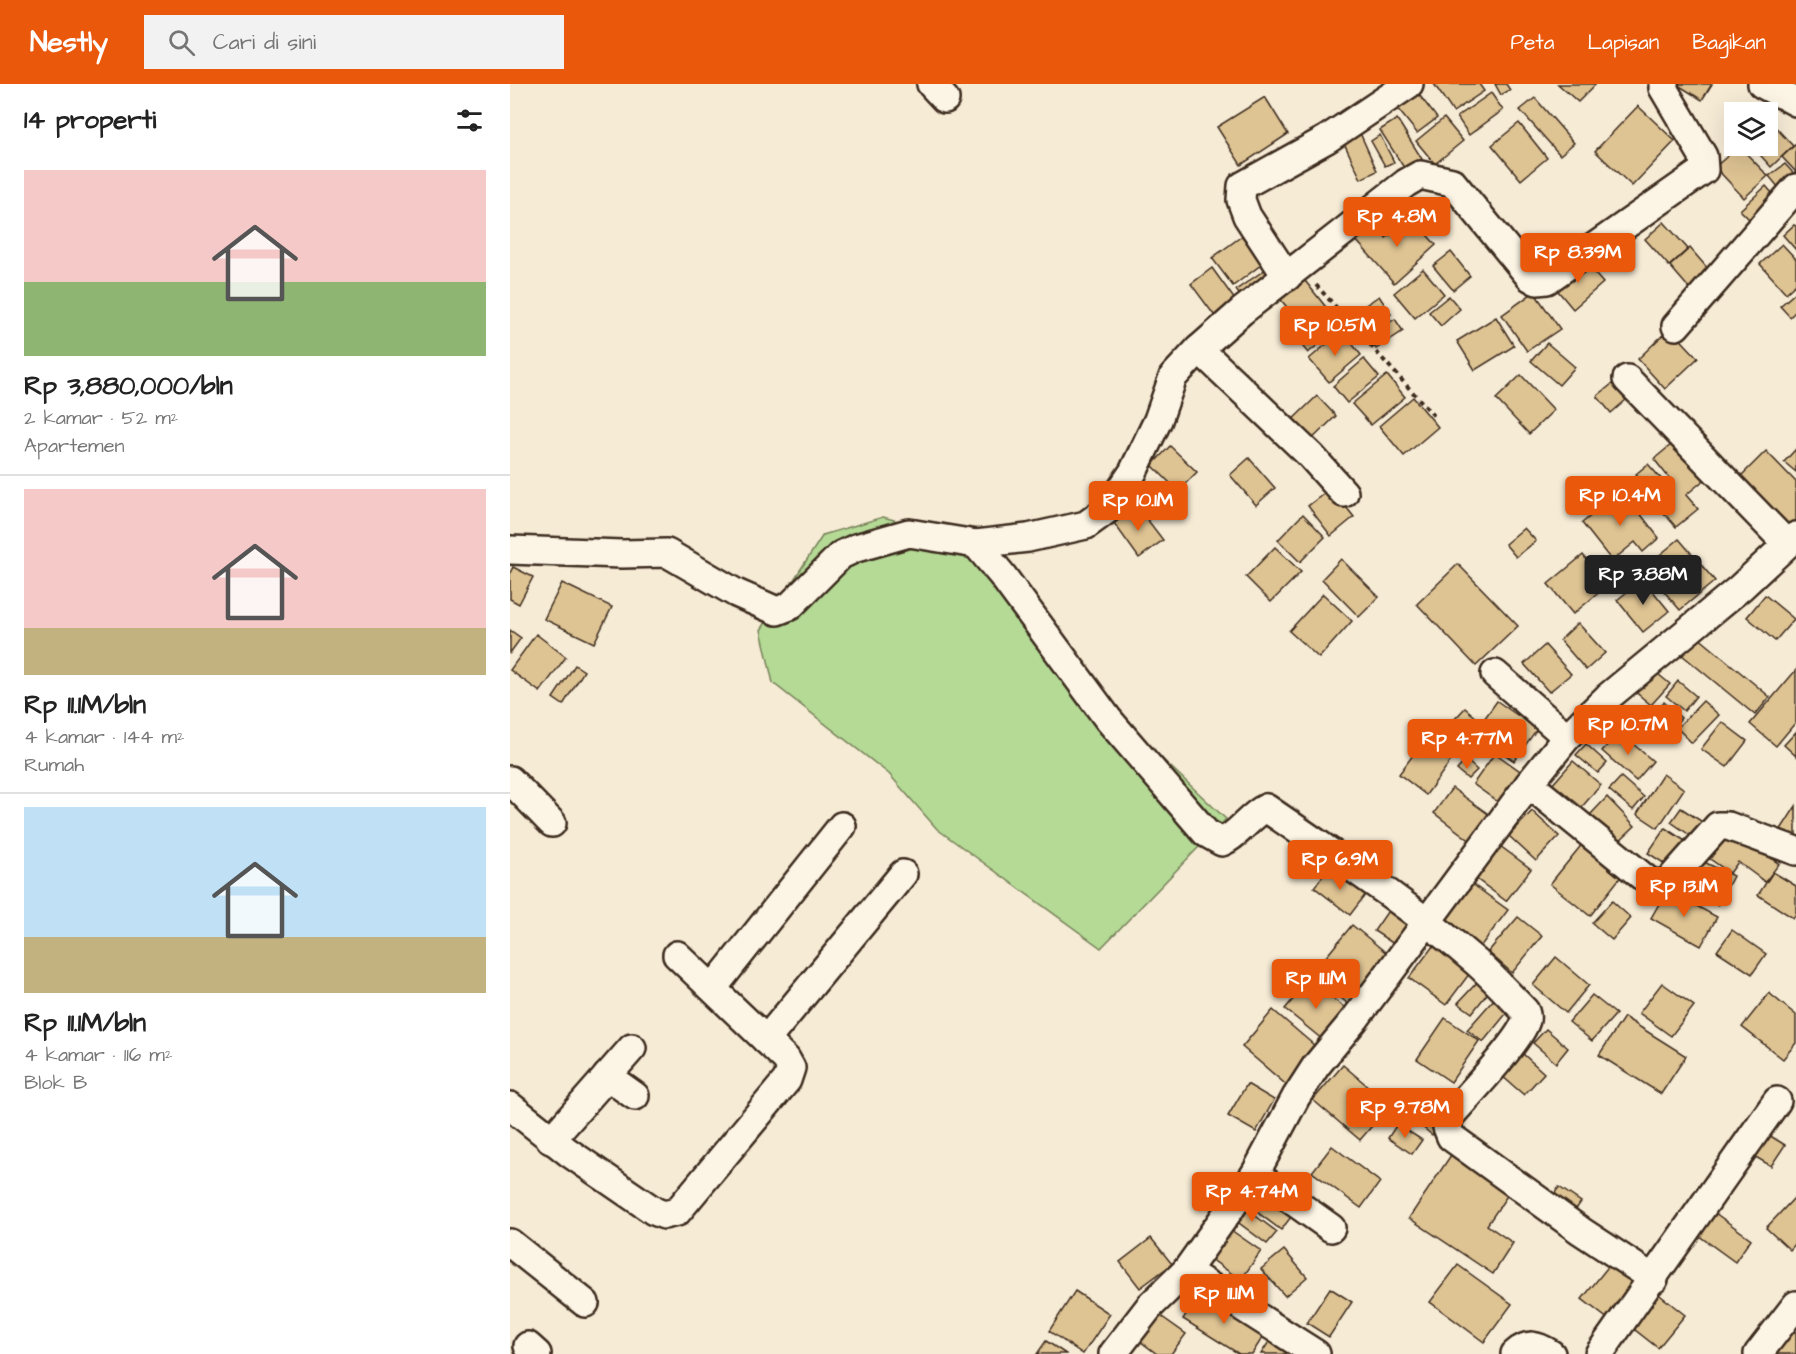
<!DOCTYPE html>
<html lang="id">
<head>
<meta charset="utf-8">
<style>
  :root { --surface:#fff; --page:#f2f2f2; --text:#222; --muted:#767676; --line:#e0e0e0; --accent:#ea580c }
  body { margin:0; font-family:"Architects Daughter",sans-serif; background:var(--page); color:var(--text); height:100vh; display:flex; flex-direction:column; font-size:22px; white-space:nowrap }
  * { box-sizing:border-box; margin:0 }
  p { font-size:20px; color:var(--muted) }
  .icon { flex:none; width:33px; height:33px; fill:none; stroke:currentColor; stroke-width:2; stroke-linecap:round; stroke-linejoin:round }
  .map { position:relative; flex:1; overflow:hidden }
  .sheet { display:flex; flex-direction:column; background:var(--surface); width:510px }
  .sheet>* { flex:none }
  .tools { position:absolute; left:1214px; top:18px; display:grid; gap:12px }
  .tools a { display:grid; place-items:center; width:54px; height:54px; border-radius:0px; background:var(--surface); box-shadow:0 6px 24px #0002; font-size:30px }
  .price { position:absolute; translate:-50% -51px; padding:0 14px; border-radius:6px; background:var(--accent); color:#fff; font-size:20px; line-height:39px; filter:drop-shadow(0 2px 3px #0008) }
  .price::after { content:''; position:absolute; left:50%; top:36px; width:18px; height:14px; margin-left:-9px; background:inherit; clip-path:polygon(0 0,100% 0,50% 100%) }
  .price.on { background:#222; color:#fff }
  ul { padding:0; list-style:none }
  li { display:grid; align-content:center; gap:12px; height:318px; padding:0 24px }
  li+li { border-top:2px solid var(--line) }
  li span { display:grid; place-items:center; height:186px; border-radius:0px; color:#555 }
  li>.icon { margin-inline-start:auto }
  span .icon { width:108px; height:108px; fill:#fffc; stroke-width:1 }
  li b { font-size:26px }
  h2 { display:flex; justify-content:space-between; align-items:center; height:72px; padding:0 24px; font-size:26px }
  header { display:flex; align-items:center; gap:36px; box-sizing:border-box; height:84px; padding:0 30px; background:var(--accent); color:#fff }
  header strong { font-size:28px }
  nav { display:flex; gap:33px; margin-inline-start:auto; font-size:21px }
  .search { width:420px; height:54px; background:var(--page); display:flex; align-items:center; gap:15px; box-sizing:border-box; padding:0 21px; border-radius:0px; color:var(--muted); font-size:22px }
  main { display:flex; flex:1; min-height:0 }
  .map>svg:first-child { display:block }
</style>
</head>
<body>
<header>
<strong>Nestly</strong>
<div class="search"><svg class="icon" aria-label="search" viewBox="0 0 24 24"><circle cx="10" cy="10" r="6"/><path d="M15 15l6 6"/></svg>Cari di sini</div>
<nav><a>Peta</a><a>Lapisan</a><a>Bagikan</a></nav>
</header>
<main>
<section class="sheet">
<h2>14 properti<svg class="icon" aria-label="filters" viewBox="0 0 24 24"><path d="M4 7h16M4 17h16"/><circle cx="9" cy="7" r="2"/><circle cx="15" cy="17" r="2"/></svg></h2>
<ul>
<li><span style="background:linear-gradient(#f6c9c9 60%,#8fb573 0)"><svg class="icon" aria-label="home" viewBox="0 0 24 24"><path d="M3 11l9-7 9 7M6 9v11h12V9"/></svg></span><div><b>Rp 3,880,000/bln</b><p>2 kamar · 52 m²</p><p>Apartemen</p></div></li>
<li><span style="background:linear-gradient(#f6c9c9 75%,#c2b280 0)"><svg class="icon" aria-label="home" viewBox="0 0 24 24"><path d="M3 11l9-7 9 7M6 9v11h12V9"/></svg></span><div><b>Rp 11.1M/bln</b><p>4 kamar · 144 m²</p><p>Rumah</p></div></li>
<li><span style="background:linear-gradient(#bfe0f5 70%,#c2b280 0)"><svg class="icon" aria-label="home" viewBox="0 0 24 24"><path d="M3 11l9-7 9 7M6 9v11h12V9"/></svg></span><div><b>Rp 11.1M/bln</b><p>4 kamar · 116 m²</p><p>Blok B</p></div></li>
</ul>
</section>
<div class="map">
<svg width="1286" height="1270" viewBox="0 0 1286 1270">
  <rect width="100%" height="100%" fill="#f6ebd5"/>
  <filter id="ink" filterUnits="userSpaceOnUse"><feTurbulence type="fractalNoise" baseFrequency=".0167" numOctaves="2"/><feDisplacementMap in="SourceGraphic" scale="12" xChannelSelector="R" yChannelSelector="G"/><feConvolveMatrix kernelMatrix="1 2 1 2 8 2 1 2 1" color-interpolation-filters="sRGB"/></filter>
  <g filter="url(#ink)">
    <!-- green -->
    <path fill="#b4da96" stroke="#78825a" stroke-width="1.5" d="M 373,433 L 443,452 L 522,552 L 716,735 L 591,864 L 427,745 L 379,690 L 263,599 L 251,546 L 313,451 Z"/>
    <!-- building -->
    <g fill="#dec393" stroke="#3b2a1e" stroke-width="1.5">
      <path d="M 924,0 L 969,0 L 974,7 L 943,28 Z"/>
      <path d="M 985,0 L 996,0 L 1000,6 L 991,11 Z"/>
      <path d="M 1048,0 L 1086,0 L 1068,18 Z"/>
      <path d="M 1169,0 L 1202,0 L 1192,16 L 1168,1 Z"/>
      <path d="M 907,8 L 927,34 L 907,49 L 887,24 Z"/>
      <path d="M 981,9 L 993,26 L 959,51 L 947,33 Z"/>
      <path d="M 755,13 L 778,50 L 731,81 L 707,43 Z"/>
      <path d="M 1025,14 L 1064,59 L 1050,71 L 1010,26 Z"/>
      <path d="M 1128,22 L 1165,57 L 1122,102 L 1085,67 Z"/>
      <path d="M 934,34 L 953,57 L 925,80 L 906,57 Z"/>
      <path d="M 1257,34 L 1283,62 L 1261,83 L 1242,62 L 1257,62 Z"/>
      <path d="M 887,35 L 912,75 L 896,87 L 870,46 Z"/>
      <path d="M 1009,39 L 1037,74 L 1011,96 L 982,61 Z"/>
      <path d="M 850,49 L 867,87 L 851,95 L 833,57 Z"/>
      <path d="M 870,51 L 884,78 L 875,82 L 861,57 Z"/>
      <path d="M 1286,60 L 1286,88 L 1272,73 Z"/>
      <path d="M 1229,62 L 1258,92 L 1234,114 L 1205,83 Z"/>
      <path d="M 1275,80 L 1286,92 L 1274,110 L 1259,92 Z"/>
      <path d="M 1256,102 L 1269,117 L 1244,140 L 1230,126 Z"/>
      <path d="M 902,134 L 926,161 L 884,199 L 846,156 L 864,141 L 876,154 Z"/>
      <path d="M 1154,138 L 1178,165 L 1159,182 L 1135,155 Z"/>
      <path d="M 1284,141 L 1286,142 L 1286,166 L 1273,151 Z"/>
      <path d="M 732,152 L 752,180 L 723,202 L 702,174 Z"/>
      <path d="M 1272,160 L 1286,175 L 1286,200 L 1276,209 L 1250,180 Z"/>
      <path d="M 1180,164 L 1205,193 L 1185,211 L 1160,182 Z"/>
      <path d="M 941,168 L 960,192 L 943,206 L 923,182 Z"/>
      <path d="M 1073,176 L 1093,199 L 1063,225 L 1043,201 Z"/>
      <path d="M 702,184 L 728,220 L 707,235 L 681,200 Z"/>
      <path d="M 756,185 L 765,197 L 735,218 L 726,206 Z"/>
      <path d="M 913,185 L 934,210 L 905,234 L 884,209 Z"/>
      <path d="M 792,193 L 819,227 L 795,246 L 768,212 Z"/>
      <path d="M 1024,208 L 1050,245 L 1017,267 L 992,231 Z"/>
      <path d="M 1286,208 L 1286,227 L 1280,233 L 1270,222 Z"/>
      <path d="M 869,212 L 881,230 L 853,249 L 841,231 Z"/>
      <path d="M 939,212 L 950,225 L 931,242 L 919,228 Z"/>
      <path d="M 817,233 L 827,245 L 798,269 L 788,257 Z"/>
      <path d="M 986,233 L 1004,262 L 965,286 L 947,257 Z"/>
      <path d="M 885,235 L 893,247 L 866,265 L 858,253 Z"/>
      <path d="M 1160,244 L 1188,274 L 1155,305 L 1128,275 Z"/>
      <path d="M 832,247 L 851,271 L 819,298 L 799,275 Z"/>
      <path d="M 1037,259 L 1065,283 L 1049,301 L 1021,277 Z"/>
      <path d="M 854,275 L 869,293 L 837,319 L 823,302 Z"/>
      <path d="M 877,291 L 895,313 L 861,341 L 842,320 Z"/>
      <path d="M 1011,291 L 1044,326 L 1019,350 L 986,315 Z"/>
      <path d="M 1102,300 L 1116,316 L 1101,329 L 1087,312 Z"/>
      <path d="M 807,312 L 826,332 L 797,360 L 778,340 Z"/>
      <path d="M 903,313 L 928,343 L 894,372 L 869,342 Z"/>
      <path d="M 1168,355 L 1200,391 L 1176,411 L 1188,425 L 1166,443 L 1144,418 L 1163,399 L 1144,375 Z"/>
      <path d="M 660,362 L 687,388 L 668,407 L 642,381 Z"/>
      <path d="M 1286,365 L 1286,388 L 1274,378 Z"/>
      <path d="M 1256,367 L 1286,398 L 1286,445 L 1278,452 L 1225,398 Z"/>
      <path d="M 739,374 L 765,404 L 746,421 L 720,391 Z"/>
      <path d="M 1138,380 L 1153,397 L 1141,407 L 1126,390 Z"/>
      <path d="M 821,404 L 844,433 L 821,452 L 798,422 Z"/>
      <path d="M 1112,406 L 1149,454 L 1133,468 L 1125,458 L 1102,477 L 1072,439 Z"/>
      <path d="M 627,422 L 653,456 L 629,474 L 604,439 Z"/>
      <path d="M 793,430 L 815,453 L 790,478 L 768,456 Z"/>
      <path d="M 1014,444 L 1026,457 L 1006,473 L 995,460 Z"/>
      <path d="M 1169,455 L 1205,497 L 1170,526 L 1134,484 Z"/>
      <path d="M 765,463 L 791,488 L 761,518 L 736,493 Z"/>
      <path d="M 1073,471 L 1097,502 L 1063,530 L 1038,500 Z"/>
      <path d="M 831,475 L 869,513 L 849,533 L 812,495 Z"/>
      <path d="M 948,480 L 1008,542 L 966,582 L 907,520 Z"/>
      <path d="M 3,483 L 23,493 L 9,520 L 0,515 L 0,489 Z"/>
      <path d="M 1133,495 L 1159,527 L 1133,548 L 1107,516 Z"/>
      <path d="M 52,499 L 102,523 L 84,559 L 34,535 Z"/>
      <path d="M 813,510 L 842,537 L 809,574 L 779,547 Z"/>
      <path d="M 1255,511 L 1284,535 L 1265,557 L 1237,533 Z"/>
      <path d="M 1068,539 L 1095,569 L 1076,586 L 1050,556 Z"/>
      <path d="M 0,546 L 11,554 L 0,569 Z"/>
      <path d="M 1182,548 L 1260,613 L 1245,631 L 1166,566 Z"/>
      <path d="M 26,550 L 56,573 L 30,608 L 0,586 Z"/>
      <path d="M 1035,561 L 1061,590 L 1039,608 L 1014,580 Z"/>
      <path d="M 65,581 L 74,587 L 53,621 L 43,614 Z"/>
      <path d="M 1142,585 L 1160,600 L 1141,621 L 1123,606 Z"/>
      <path d="M 1286,586 L 1286,638 L 1266,662 L 1240,640 Z"/>
      <path d="M 1168,597 L 1186,612 L 1174,627 L 1156,612 Z"/>
      <path d="M 987,617 L 1027,645 L 1004,677 L 964,649 Z"/>
      <path d="M 1193,617 L 1209,631 L 1182,659 L 1167,644 Z"/>
      <path d="M 1154,618 L 1171,634 L 1163,643 L 1146,627 Z"/>
      <path d="M 955,624 L 968,635 L 956,648 L 943,637 Z"/>
      <path d="M 1212,638 L 1237,657 L 1217,683 L 1191,665 Z"/>
      <path d="M 1109,648 L 1143,677 L 1126,697 L 1092,667 Z"/>
      <path d="M 1286,648 L 1286,672 L 1274,661 Z"/>
      <path d="M 918,651 L 945,671 L 916,711 L 889,690 Z"/>
      <path d="M 1076,660 L 1097,679 L 1088,689 L 1066,671 Z"/>
      <path d="M 985,669 L 1017,692 L 995,723 L 963,700 Z"/>
      <path d="M 956,676 L 967,686 L 958,695 L 947,686 Z"/>
      <path d="M 1063,677 L 1091,701 L 1070,725 L 1042,701 Z"/>
      <path d="M 1153,690 L 1174,705 L 1148,744 L 1127,730 Z"/>
      <path d="M 1111,693 L 1134,713 L 1123,726 L 1099,706 Z"/>
      <path d="M 942,704 L 981,732 L 962,758 L 924,729 Z"/>
      <path d="M 1097,713 L 1125,742 L 1107,759 L 1080,731 Z"/>
      <path d="M 1286,722 L 1286,761 L 1268,750 Z"/>
      <path d="M 1171,724 L 1197,741 L 1187,756 L 1161,738 Z"/>
      <path d="M 1022,727 L 1049,752 L 1026,777 L 999,752 Z"/>
      <path d="M 1155,744 L 1183,762 L 1166,787 L 1138,769 Z"/>
      <path d="M 1221,745 L 1269,780 L 1255,798 L 1228,778 L 1220,789 L 1200,775 Z"/>
      <path d="M 986,759 L 1021,785 L 996,817 L 961,791 Z"/>
      <path d="M 1073,759 L 1113,790 L 1080,832 L 1040,800 Z"/>
      <path d="M 1192,777 L 1223,792 L 1208,821 L 1178,806 Z"/>
      <path d="M 820,783 L 856,810 L 840,831 L 804,803 Z"/>
      <path d="M 1263,788 L 1286,802 L 1286,830 L 1283,834 L 1248,811 Z"/>
      <path d="M 958,797 L 998,826 L 970,863 L 931,835 Z"/>
      <path d="M 1157,806 L 1207,833 L 1191,862 L 1141,834 Z"/>
      <path d="M 1102,817 L 1121,834 L 1102,856 L 1082,839 Z"/>
      <path d="M 884,818 L 907,833 L 887,862 L 864,847 Z"/>
      <path d="M 1008,833 L 1032,852 L 1002,889 L 978,868 Z"/>
      <path d="M 842,841 L 884,875 L 843,924 L 802,890 Z"/>
      <path d="M 1222,846 L 1256,870 L 1242,890 L 1207,867 Z"/>
      <path d="M 929,854 L 966,881 L 936,921 L 899,894 Z"/>
      <path d="M 1046,873 L 1079,901 L 1056,929 L 1023,901 Z"/>
      <path d="M 973,892 L 984,901 L 962,929 L 948,919 Z"/>
      <path d="M 799,896 L 838,926 L 813,956 L 775,925 Z"/>
      <path d="M 1152,899 L 1184,922 L 1161,952 L 1129,929 Z"/>
      <path d="M 1259,909 L 1286,931 L 1286,959 L 1273,975 L 1232,943 Z"/>
      <path d="M 1082,911 L 1106,930 L 1082,957 L 1059,938 Z"/>
      <path d="M 985,914 L 1000,925 L 973,958 L 957,946 Z"/>
      <path d="M 763,926 L 811,967 L 780,1004 L 732,963 Z"/>
      <path d="M 1114,933 L 1176,972 L 1151,1010 L 1089,971 Z"/>
      <path d="M 935,934 L 969,957 L 941,998 L 907,975 Z"/>
      <path d="M 1036,945 L 1058,964 L 1046,979 L 1023,959 Z"/>
      <path d="M 1012,969 L 1034,989 L 1014,1011 L 992,992 Z"/>
      <path d="M 833,981 L 880,1021 L 850,1056 L 803,1016 Z"/>
      <path d="M 737,1000 L 764,1016 L 746,1048 L 718,1032 Z"/>
      <path d="M 907,1011 L 936,1034 L 922,1051 L 893,1027 Z"/>
      <path d="M 887,1040 L 912,1056 L 902,1070 L 878,1054 Z"/>
      <path d="M 1251,1046 L 1275,1061 L 1261,1082 L 1237,1068 Z"/>
      <path d="M 822,1062 L 870,1098 L 851,1124 L 802,1088 Z"/>
      <path d="M 945,1065 L 1003,1103 L 977,1141 L 1003,1159 L 983,1190 L 899,1134 Z"/>
      <path d="M 752,1096 L 788,1124 L 771,1146 L 735,1119 Z"/>
      <path d="M 1049,1103 L 1071,1118 L 1064,1128 L 1042,1113 Z"/>
      <path d="M 1286,1112 L 1286,1159 L 1280,1166 L 1256,1144 Z"/>
      <path d="M 727,1118 L 767,1148 L 757,1160 L 717,1130 Z"/>
      <path d="M 1198,1124 L 1241,1155 L 1225,1178 L 1181,1146 Z"/>
      <path d="M 718,1144 L 751,1167 L 731,1196 L 698,1173 Z"/>
      <path d="M 641,1154 L 662,1180 L 630,1204 L 610,1178 Z"/>
      <path d="M 774,1166 L 797,1193 L 775,1212 L 751,1185 Z"/>
      <path d="M 1101,1179 L 1131,1202 L 1103,1239 L 1072,1215 Z"/>
      <path d="M 948,1181 L 1002,1220 L 974,1258 L 920,1218 Z"/>
      <path d="M 820,1204 L 842,1218 L 819,1253 L 797,1239 Z"/>
      <path d="M 565,1207 L 600,1230 L 573,1270 L 539,1247 Z"/>
      <path d="M 690,1208 L 756,1248 L 742,1270 L 729,1270 L 673,1235 Z"/>
      <path d="M 1146,1208 L 1175,1231 L 1148,1264 L 1120,1242 Z"/>
      <path d="M 645,1228 L 676,1250 L 661,1270 L 647,1270 L 626,1254 Z"/>
      <path d="M 1286,1241 L 1286,1270 L 1258,1270 Z"/>
      <path d="M 762,1253 L 788,1270 L 751,1270 Z"/>
      <path d="M 536,1257 L 556,1270 L 527,1270 Z"/>
    </g>
    <g fill="none" stroke-linecap="round" stroke-linejoin="round">
      <!-- minor casing -->
      <g stroke="#3b2a1e" stroke-width="32">
        <g id="minor">
          <path d="M 421,0 L 435,15"/>
          <path d="M 1252,0 L 1286,18"/>
          <path d="M 777,193 L 737,132 L 731,116 L 732,102 L 817,55 L 899,0"/>
          <path d="M 1166,242 L 1286,104"/>
          <path d="M 689,265 L 801,372 L 834,409"/>
          <path d="M 1117,295 L 1277,460"/>
          <path d="M 466,460 L 492,491 L 598,635 L 696,749 L 712,758 C 730,750 739,732 756,724 C 827,773 900,821 966,878 C 983,893 999,911 1015,927 C 1016,931 1017,931 1016,936 C 1011,956 956,1014 940,1032 L 937,1043 L 941,1053 L 1071,1147 L 1144,1195"/>
          <path d="M 0,466 L 112,470 L 157,469 L 226,509 L 267,527 L 280,522 L 331,471 L 346,464 L 399,449 L 466,460 L 518,454 L 576,441 L 598,425 L 623,388 L 648,336 L 663,293 L 689,265 L 732,227 L 896,99 L 910,91 L 942,98 L 1020,193 L 1027,197 L 1037,196 L 1194,86 L 1193,72 L 1153,4 L 1154,0"/>
          <path d="M 985,590 L 1057,653"/>
          <path d="M 0,696 L 42,739"/>
          <path d="M 1019,700 L 1143,801 L 1159,797 L 1208,742 L 1218,742 L 1286,767"/>
          <path d="M 203,904 L 332,742"/>
          <path d="M 256,956 L 393,790"/>
          <path d="M 97,992 L 125,1012"/>
          <path d="M 0,1022 L 58,1068 L 144,1127 L 154,1131 L 167,1128 L 277,996 L 281,984 L 276,975 L 167,871"/>
          <path d="M 41,1056 L 122,964"/>
          <path d="M 745,1090 L 821,1144"/>
          <path d="M 0,1159 L 75,1219"/>
          <path d="M 676,1187 L 806,1270"/>
          <path d="M 18,1262 L 27,1270"/>
          <path d="M 603,1270 L 640,1222 L 676,1187 L 745,1090 L 786,1013 L 806,982 L 845,935 L 1019,700 L 1057,653 L 1099,612 L 1230,504 L 1286,452"/>
          <path d="M 1005,1270 C 1018,1258 1027,1261 1041,1270"/>
          <path d="M 1089,1270 L 1267,1017"/>
          <path d="M 1248,1270 L 1286,1221"/>
        </g>
      </g>
      <!-- path -->
      <path stroke="#3b2a1e" stroke-width="4" stroke-dasharray="4.5 4.5" stroke-linecap="butt" d="M 806,201 L 926,334"/>
      <!-- minor -->
      <use href="#minor" stroke="#fcf5e5" stroke-width="27"/>
    </g>
  </g>
</svg>
<div class="tools">
<a><svg class="icon" aria-label="layers" viewBox="0 0 24 24"><path d="M12 4l9 5-9 5-9-5zM3 14l9 5 9-5"/></svg></a>
</div>
<b class="price" style="left:887px;top:164px">Rp 4.8M</b>
<b class="price" style="left:1068px;top:200px">Rp 8.39M</b>
<b class="price" style="left:825px;top:273px">Rp 10.5M</b>
<b class="price" style="left:1110px;top:443px">Rp 10.4M</b>
<b class="price" style="left:628px;top:448px">Rp 10.1M</b>
<b class="price on" style="left:1133px;top:522px">Rp 3.88M</b>
<b class="price" style="left:1118px;top:672px">Rp 10.7M</b>
<b class="price" style="left:957px;top:686px">Rp 4.77M</b>
<b class="price" style="left:830px;top:807px">Rp 6.9M</b>
<b class="price" style="left:1174px;top:834px">Rp 13.1M</b>
<b class="price" style="left:806px;top:926px">Rp 11.1M</b>
<b class="price" style="left:895px;top:1055px">Rp 9.78M</b>
<b class="price" style="left:742px;top:1139px">Rp 4.74M</b>
<b class="price" style="left:714px;top:1241px">Rp 11.1M</b>
</div>
</main>
</body>
</html>
